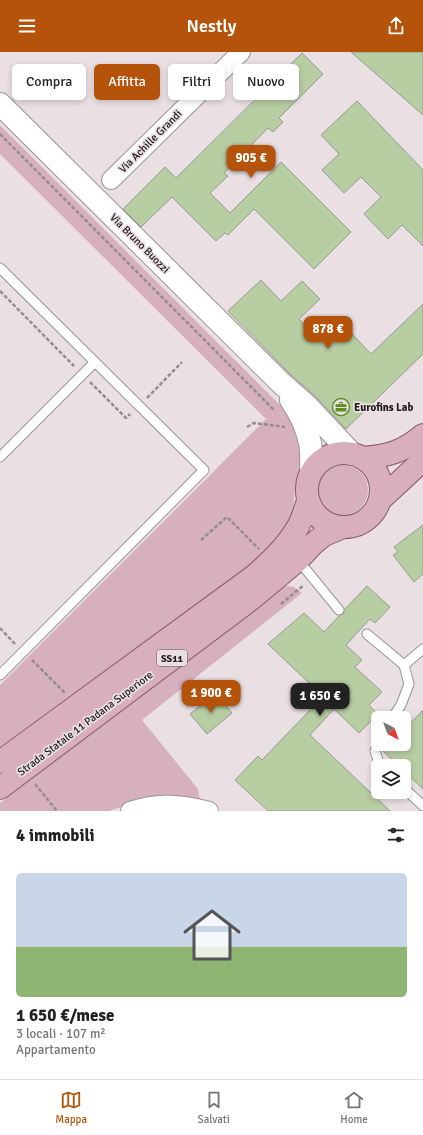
<!DOCTYPE html>
<html lang="it">
<head>
<meta charset="utf-8">
<style>
  :root { --surface:#fff; --page:#f6f6f6; --text:#222; --muted:#767676; --line:#e0e0e0; --accent:#b45309 }
  body { margin:0; font-family:Signika,sans-serif; background:var(--page); color:var(--text); height:100vh; display:flex; flex-direction:column; font-size:15px; white-space:nowrap }
  * { box-sizing:border-box; margin:0 }
  p { font-size:13px; color:var(--muted) }
  .icon { flex:none; width:22px; height:22px; fill:none; stroke:currentColor; stroke-width:2; stroke-linecap:round; stroke-linejoin:round }
  .map { position:relative; height:759px; overflow:hidden }
  .panel { display:flex; flex-direction:column; background:var(--surface); flex:1 }
  .panel>* { flex:none }
  .guide { position:absolute; left:12px; top:12px; width:399px; height:36px; display:flex; gap:8px }
  .needle { width:26px; rotate:139deg }
  .fabs { position:absolute; left:371px; top:659px; display:grid; gap:8px }
  .fabs a { display:grid; place-items:center; width:40px; height:40px; border-radius:6px; background:var(--surface); box-shadow:0 2px 6px #0003; font-size:20px }
  .price { position:absolute; translate:-50% -34px; padding:0 9px; border-radius:8px; background:var(--accent); color:#fff; font-size:13px; line-height:26px; filter:drop-shadow(0 1px 2px #0008) }
  .price::after { content:''; position:absolute; left:50%; top:24px; width:12px; height:9px; margin-left:-6px; background:inherit; clip-path:polygon(0 0,100% 0,50% 100%) }
  .price.current { background:#222; color:#fff }
  ul { padding:0; list-style:none }
  li { display:grid; align-content:center; gap:8px; height:212px; padding:0 16px }
  li+li { border-top:1px solid var(--line) }
  li span { display:grid; place-items:center; height:124px; border-radius:6px; color:#555 }
  li>.icon { margin-inline-start:auto }
  span .icon { width:72px; height:72px; fill:#fffc; stroke-width:1 }
  li b { font-size:17px }
  h2 { display:flex; justify-content:space-between; align-items:center; height:48px; padding:0 16px; font-size:17px }
  .chip { padding:0 14px; border-radius:6px; background:var(--surface); box-shadow:0 2px 6px #0003; font-size:14px; line-height:36px }
  .chip.current { background:var(--accent); color:#fff }
  header { display:flex; justify-content:space-between; align-items:center; height:52px; padding:0 16px; background:var(--accent); color:#fff; font-size:18px; font-weight:600 }
  .menu { display:flex; justify-content:space-around; align-items:center; height:56px; border-top:1px solid var(--line); background:var(--surface); font-size:11px; color:var(--muted) }
  .menu a { display:grid; justify-items:center; gap:2px }
  .menu .current { color:var(--accent) }
  .map>svg:first-child { display:block }
</style>
</head>
<body>
<header><svg class="icon" aria-label="menu" viewBox="0 0 24 24"><path d="M4 6h16M4 12h16M4 18h16"/></svg>Nestly<svg class="icon" aria-label="share" viewBox="0 0 24 24"><path d="M12 15V3M7 8l5-5 5 5M5 13v7h14v-7"/></svg></header>
<div class="map">
<svg width="423" height="759" viewBox="0 0 423 759">
  <rect width="100%" height="100%" fill="#eae0e4"/>
  <!-- green -->
  <g fill="#d6b0bd">
    <path d="M 0,73 L 284,357 L 290,364 L 302,397 L 302,412 L 295,435 L 293,462 L 273,497 L 0,702 L 0,633 L 266,367 L 0,102 Z"/>
    <circle cx="343" cy="438" r="25"/>
    <path d="M 287,534 L 294,535 L 302,541 L 142,668 L 198,737 L 200,748 L 142,748 L 109,759 L 0,759 L 0,751 L 37,722 L 76,687 L 279,536 Z"/>
  </g>
  <!-- building -->
  <g fill="#b7cda2" stroke="#969b93">
    <path d="M 351,0 L 423,0 L 423,63 Z"/>
    <path d="M 302,1 L 323,22 L 279,66 L 283,70 L 273,80 L 268,76 L 224,121 L 228,124 L 210,141 L 230,161 L 281,110 L 351,180 L 314,217 L 254,157 L 228,183 L 225,181 L 216,189 L 172,145 L 141,175 L 123,157 L 165,115 L 176,126 Z"/>
    <path d="M 357,49 L 423,118 L 423,194 L 402,173 L 388,187 L 364,162 L 381,145 L 361,125 L 344,141 L 322,118 L 339,102 L 321,83 Z"/>
    <path d="M 261,228 L 281,249 L 302,229 L 320,247 L 299,267 L 318,286 L 338,267 L 371,302 L 423,252 L 423,302 L 346,377 L 317,346 L 289,321 L 228,259 Z"/>
    <path d="M 423,473 L 423,522 L 414,530 L 393,503 L 398,500 L 394,495 Z"/>
    <path d="M 367,534 L 390,555 L 375,571 L 370,567 L 346,593 L 362,608 L 355,615 L 382,640 L 369,653 L 378,662 L 359,681 L 334,657 L 310,683 L 390,759 L 268,759 L 235,728 L 258,704 L 262,708 L 311,657 L 298,645 L 310,632 L 268,592 L 304,561 L 324,580 L 339,564 L 343,562 L 345,557 Z"/>
    <path d="M 216,642 L 232,661 L 207,682 L 190,662 Z"/>
    <path d="M 423,658 L 423,737 L 404,719 L 404,714 L 399,714 L 383,699 L 390,692 L 404,692 L 404,678 Z"/>
  </g>
  <g fill="none" stroke-linecap="round" stroke-linejoin="round">
    <!-- lane casing -->
    <g stroke="#9c9396" stroke-width="11">
      <g id="lane">
        <path d="M 0,216 L 204,418 L 0,623"/>
        <path d="M 0,405 L 95,310"/>
        <path d="M 298,508 L 339,558"/>
        <path d="M 367,582 L 404,613 L 409,632 L 401,653 L 392,666"/>
        <path d="M 404,613 L 423,597"/>
        <path d="M 378,691 L 375,699 L 380,714"/>
        <path d="M 404,736 L 423,754"/>
      </g>
    </g>
    <!-- street casing -->
    <g stroke="#9c9396" stroke-width="20">
      <g id="street">
        <path d="M 111,128 L 241,0"/>
        <path d="M 130,759 C 158,750 180,751 209,759"/>
      </g>
    </g>
    <!-- secondary casing -->
    <g stroke="#9c9396" stroke-width="24">
      <g id="secondary">
        <path d="M 0,52 L 280,330 L 308,355 L 352,402"/>
        <path d="M 291,348 C 300,361 307,376 310,391 C 312,400 311,411 311,420"/>
      </g>
    </g>
    <!-- primary casing -->
    <g stroke="#87586a" stroke-width="24">
      <g id="primary">
        <circle cx="344" cy="438" r="37"/>
        <path d="M 362,406 C 388,404 403,400 423,383"/>
        <path d="M 380,448 L 423,408"/>
        <path d="M 0,710 L 254,524 C 271,509 288,493 299,473 C 303,465 305,457 308,449"/>
        <path d="M 0,736 L 250,548 L 298,508 L 313,492 L 324,483 L 341,476"/>
      </g>
    </g>
    <!-- path -->
    <g stroke="#948d90" stroke-width="2.5" stroke-dasharray="4 2" stroke-linecap="butt">
      <path d="M 0,82 L 275,359"/>
      <path d="M 0,239 L 74,314"/>
      <path d="M 90,330 L 126,366 L 130,362"/>
      <path d="M 147,346 L 182,310"/>
      <path d="M 247,375 L 254,371 L 285,375"/>
      <path d="M 201,488 L 227,465 L 259,497"/>
      <path d="M 281,552 L 304,533"/>
      <path d="M 0,576 L 15,592"/>
      <path d="M 32,608 L 65,641"/>
      <path d="M 35,732 L 57,759"/>
    </g>
    <!-- lane -->
    <use href="#lane" stroke="#fff" stroke-width="9"/>
    <!-- street -->
    <use href="#street" stroke="#fff" stroke-width="18"/>
    <!-- secondary -->
    <use href="#secondary" stroke="#fff" stroke-width="22"/>
    <!-- primary -->
    <use href="#primary" stroke="#d9afbf" stroke-width="22"/>
  </g>
  <!-- icons -->
  <defs>
    <g id="office-ring" transform="scale(0.9)"><circle r="9.5" fill="#eae0e4" stroke="#5e8c1e" stroke-width="1.5"/><path d="M-6-3h4V-5.5h4V-3h4V5H-6ZM-1-4.5V-3h2v-1.5ZM-6 0V1H6V0Z" fill="#5e8c1e"/></g>
  </defs>
  <g fill-rule="evenodd">
    <use href="#office-ring" x="341" y="355"/>
  </g>
  <g text-anchor="middle" stroke-width="3.5" stroke-linejoin="round" paint-order="stroke">
    <!-- shield labels -->
    <rect fill="#eae0e4" stroke="#5b5557" stroke-width="1" x="157" y="598" width="30" height="16" rx="3"/>
    <g font-size="10" font-weight="bold" fill="#1e1a1b">
      <text x="172" y="610">SS11</text>
    </g>
    <!-- street labels -->
    <g font-size="11" fill="#1e1a1b" stroke="#eae0e4">
      <text transform="translate(150 89) rotate(-45)" y="4">Via Achille Grandi</text>
      <text transform="translate(140 191) rotate(45)" y="4">Via Bruno Buozzi</text>
      <text transform="translate(85 671) rotate(-37)" y="4">Strada Statale 11 Padana Superiore</text>
    </g>
    <!-- poi labels -->
    <g font-size="11" font-weight="bold" fill="#1e1a1b" stroke="#eae0e4" text-anchor="start">
      <text x="354" y="359">Eurofins Lab</text>
    </g>
  </g>
</svg>
<div class="fabs">
<a><svg class="needle" viewBox="-14 -14 28 28"><path d="M0-13l5 13h-10z" fill="#e53935"/><path d="M0 13l5-13h-10z" fill="#767676"/></svg></a>
<a><svg class="icon" aria-label="layers" viewBox="0 0 24 24"><path d="M12 4l9 5-9 5-9-5zM3 14l9 5 9-5"/></svg></a>
</div>
<b class="price" style="left:251px;top:127px">905 €</b>
<b class="price" style="left:328px;top:298px">878 €</b>
<b class="price" style="left:211px;top:662px">1 900 €</b>
<b class="price current" style="left:320px;top:665px">1 650 €</b>
<div class="guide">
<a class="chip">Compra</a>
<a class="chip current">Affitta</a>
<a class="chip">Filtri</a>
<a class="chip">Nuovo</a>
</div>
</div>
<section class="panel">
<h2>4 immobili<svg class="icon" aria-label="filters" viewBox="0 0 24 24"><path d="M4 7h16M4 17h16"/><circle cx="9" cy="7" r="2"/><circle cx="15" cy="17" r="2"/></svg></h2>
<ul>
<li><span style="background:linear-gradient(#c9d6e8 60%,#8fb573 0)"><svg class="icon" aria-label="home" viewBox="0 0 24 24"><path d="M3 11l9-7 9 7M6 9v11h12V9"/></svg></span><div><b>1 650 €/mese</b><p>3 locali · 107 m²</p><p>Appartamento</p></div></li>
</ul>
</section>
<nav class="menu">
<a class="current"><svg class="icon" aria-label="map" viewBox="0 0 24 24"><path d="M3 6l6-2 6 2 6-2v14l-6 2-6-2-6 2zM9 4v14M15 6v14"/></svg>Mappa</a>
<a><svg class="icon" aria-label="saved" viewBox="0 0 24 24"><path d="M7 4h10v16l-5-4-5 4z"/></svg>Salvati</a>
<a><svg class="icon" aria-label="home" viewBox="0 0 24 24"><path d="M3 11l9-7 9 7M6 9v11h12V9"/></svg>Home</a>
</nav>
</body>
</html>
